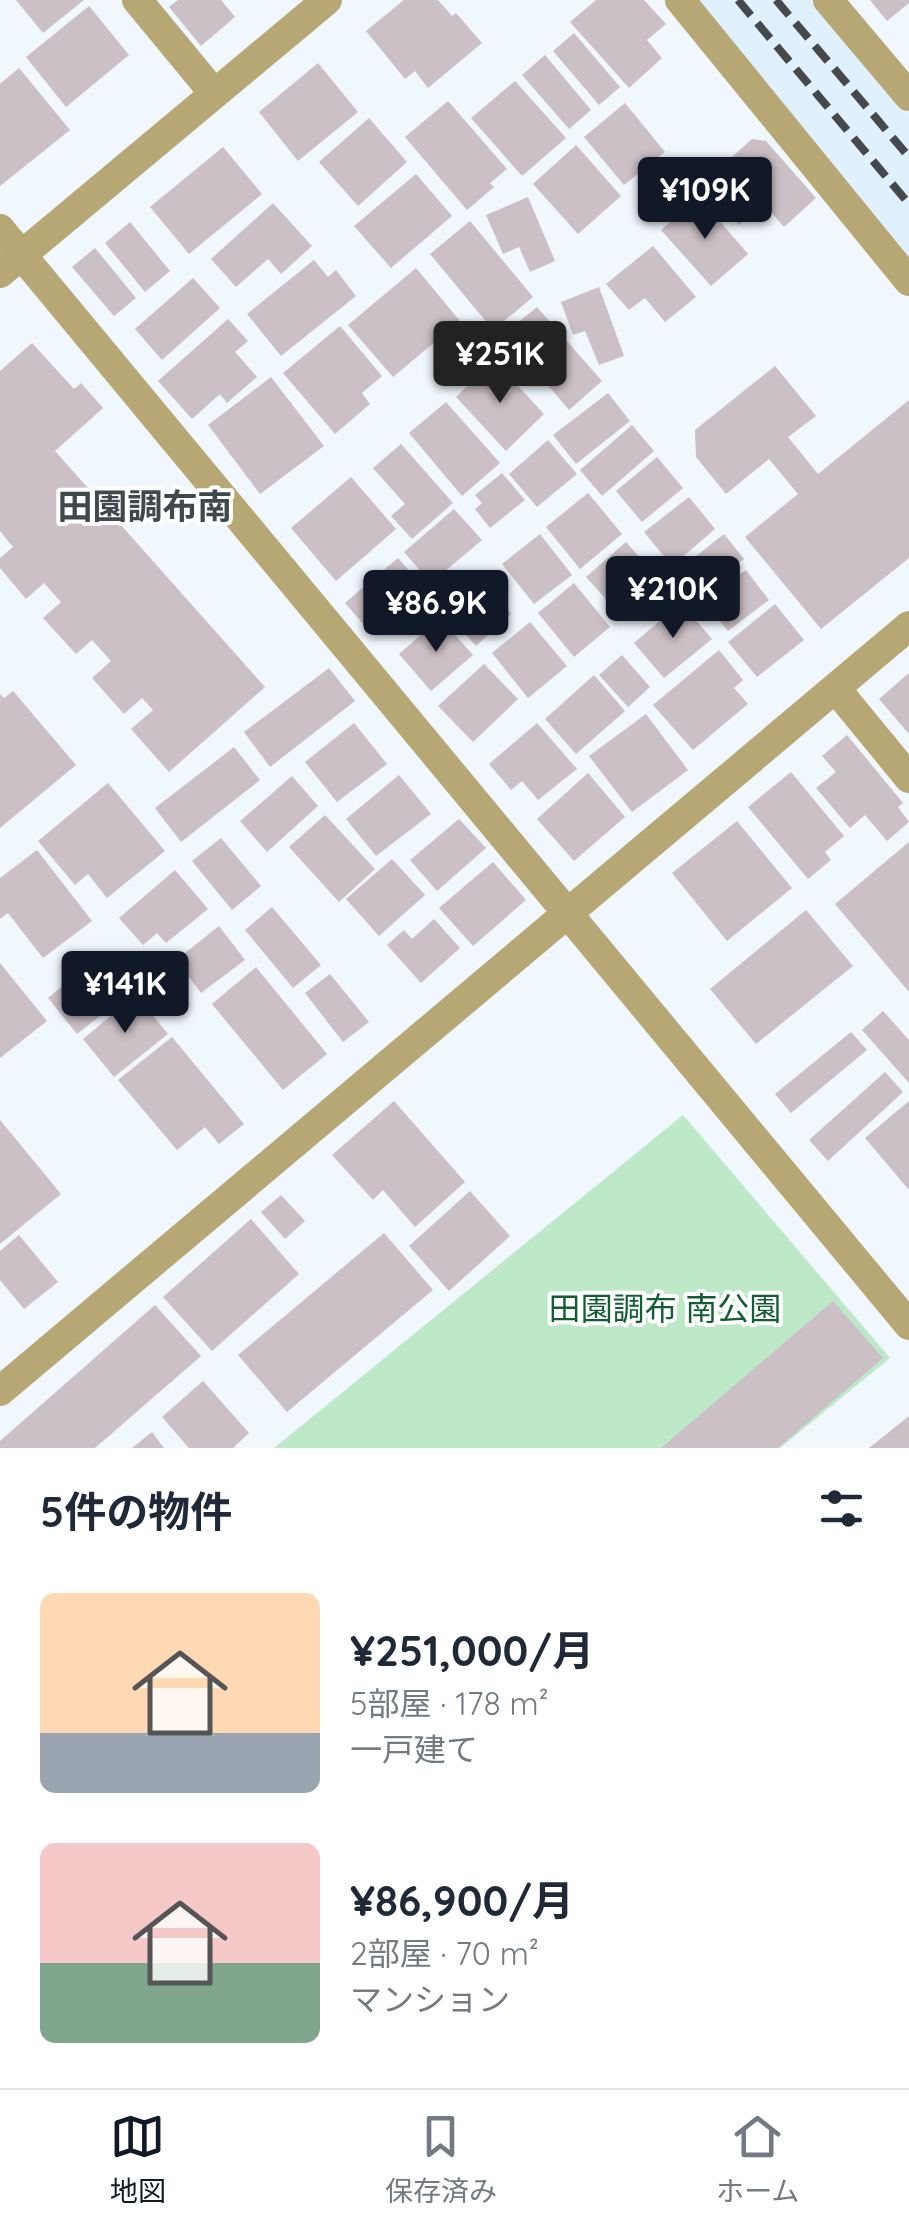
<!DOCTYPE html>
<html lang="ja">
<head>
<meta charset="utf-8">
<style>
  :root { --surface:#fff; --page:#f6f6f7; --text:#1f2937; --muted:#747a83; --line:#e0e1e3; --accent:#111827 }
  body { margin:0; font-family:Quicksand,"Noto Sans JP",sans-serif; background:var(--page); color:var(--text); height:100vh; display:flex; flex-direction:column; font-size:38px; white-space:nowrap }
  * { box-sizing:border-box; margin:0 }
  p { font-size:32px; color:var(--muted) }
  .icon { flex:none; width:55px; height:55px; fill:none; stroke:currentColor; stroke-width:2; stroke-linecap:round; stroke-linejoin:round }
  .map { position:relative; height:1448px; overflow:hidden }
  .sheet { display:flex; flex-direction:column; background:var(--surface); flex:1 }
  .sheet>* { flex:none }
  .price { position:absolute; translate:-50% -85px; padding:0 22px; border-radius:10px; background:var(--accent); color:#fff; font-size:32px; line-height:65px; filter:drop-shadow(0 2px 5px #0008) }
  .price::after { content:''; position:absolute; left:50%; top:60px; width:30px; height:22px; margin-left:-15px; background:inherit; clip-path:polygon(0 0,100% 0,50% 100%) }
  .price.active { background:#222; color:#fff }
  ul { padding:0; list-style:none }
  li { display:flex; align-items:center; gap:30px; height:250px; padding:0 40px }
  li span { display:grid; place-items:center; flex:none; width:280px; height:200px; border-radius:15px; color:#555 }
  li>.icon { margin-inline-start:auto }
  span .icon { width:120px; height:120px; fill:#fffc; stroke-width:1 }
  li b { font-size:42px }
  h2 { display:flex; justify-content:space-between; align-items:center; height:120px; padding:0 40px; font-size:42px }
  .tabs { display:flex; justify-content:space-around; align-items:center; height:140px; border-top:2px solid var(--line); background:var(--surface); font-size:28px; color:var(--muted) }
  .tabs a { display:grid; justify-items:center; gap:5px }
  .tabs .active { color:var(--accent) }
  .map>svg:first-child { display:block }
</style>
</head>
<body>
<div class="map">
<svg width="909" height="1448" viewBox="0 0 909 1448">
  <rect width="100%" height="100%" fill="#f0f7fd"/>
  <!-- built -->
  <path fill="#e0f0fd" d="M 698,0 L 812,0 L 909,114 L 909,256 Z"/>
  <!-- green -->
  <path fill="#bee9c8" d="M 683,1115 L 890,1358 L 780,1448 L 274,1448 Z"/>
  <!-- building -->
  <g fill="#cbc0c5">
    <path d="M 16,0 L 84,0 L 43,33 Z"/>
    <path d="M 178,0 L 221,0 L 235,17 L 201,46 L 169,7 Z"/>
    <path d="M 404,0 L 438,0 L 452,16 L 456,13 L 482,43 L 428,88 L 415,71 L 405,79 L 366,31 Z"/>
    <path d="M 596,0 L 644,0 L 666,24 L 647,40 L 662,58 L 629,88 L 570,22 Z"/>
    <path d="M 870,0 L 909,0 L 909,3 L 887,21 Z"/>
    <path d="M 89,6 L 129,55 L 66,107 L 26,57 Z"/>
    <path d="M 574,33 L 620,87 L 599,105 L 553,51 Z"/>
    <path d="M 545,55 L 591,110 L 569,129 L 522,75 Z"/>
    <path d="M 318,63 L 358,112 L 298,161 L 259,112 Z"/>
    <path d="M 19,68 L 70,130 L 0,186 L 0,84 Z"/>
    <path d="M 515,81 L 566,138 L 522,176 L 471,118 Z"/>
    <path d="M 448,101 L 507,169 L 490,183 L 494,187 L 467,210 L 405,137 Z"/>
    <path d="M 625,103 L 665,152 L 624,185 L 584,137 Z"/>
    <path d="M 369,118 L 407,162 L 358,206 L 319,162 Z"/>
    <path d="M 752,139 L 766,141 L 816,198 L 784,227 L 763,203 L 739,225 L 702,184 Z"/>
    <path d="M 576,145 L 621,196 L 578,234 L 533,184 Z"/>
    <path d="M 223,147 L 262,194 L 189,254 L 150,207 Z"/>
    <path d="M 416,174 L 452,216 L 391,268 L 354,226 Z"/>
    <path d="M 528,197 L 555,261 L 530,272 L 519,247 L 503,254 L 486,215 Z"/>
    <path d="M 699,197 L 748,254 L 711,286 L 661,230 Z"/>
    <path d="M 273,203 L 312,246 L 281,274 L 268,259 L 236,287 L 211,259 Z"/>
    <path d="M 470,221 L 533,297 L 493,330 L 430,254 Z"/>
    <path d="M 130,222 L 170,271 L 145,292 L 105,243 Z"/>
    <path d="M 653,246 L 696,297 L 665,322 L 645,298 L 629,310 L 606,284 Z"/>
    <path d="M 95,248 L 136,298 L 114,316 L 72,267 Z"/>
    <path d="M 314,260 L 328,277 L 336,270 L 356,296 L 281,356 L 247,314 Z"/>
    <path d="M 416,268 L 460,321 L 393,377 L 348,325 Z"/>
    <path d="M 193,278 L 220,308 L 162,360 L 135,329 Z"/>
    <path d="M 599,287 L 624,356 L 599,365 L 585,331 L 573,335 L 561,302 Z"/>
    <path d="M 537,307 L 602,381 L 569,410 L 504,334 Z"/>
    <path d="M 228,319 L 248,341 L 235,352 L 257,377 L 227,403 L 220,394 L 192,419 L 158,381 Z"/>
    <path d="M 340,326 L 382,376 L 362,393 L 370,404 L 335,434 L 283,373 Z"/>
    <path d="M 32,343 L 74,389 L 81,383 L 103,408 L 55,451 L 265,687 L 169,772 L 131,729 L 153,710 L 142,698 L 124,714 L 92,678 L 111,661 L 92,640 L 76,654 L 43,618 L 61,602 L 44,583 L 26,599 L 0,568 L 0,558 L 13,547 L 0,531 L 0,371 Z"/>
    <path d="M 494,360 L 544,414 L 506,451 L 456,397 Z"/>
    <path d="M 775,366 L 816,416 L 788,437 L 818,474 L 909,400 L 909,558 L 821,629 L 745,537 L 798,494 L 769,459 L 726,494 L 696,457 L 695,430 Z"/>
    <path d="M 271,377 L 324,446 L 260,494 L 208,425 Z"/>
    <path d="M 608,393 L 630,421 L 576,464 L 553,435 Z"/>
    <path d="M 446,402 L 500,463 L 462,496 L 409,433 Z"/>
    <path d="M 632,425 L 654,451 L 602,496 L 580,470 Z"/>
    <path d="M 548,440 L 577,474 L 537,507 L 509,474 Z"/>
    <path d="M 401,444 L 453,503 L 412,539 L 391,516 L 405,504 L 373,468 Z"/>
    <path d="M 657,457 L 683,488 L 642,522 L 616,491 Z"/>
    <path d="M 502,473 L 525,500 L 490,528 L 475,509 L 482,503 L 475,495 Z"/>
    <path d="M 351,477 L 396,529 L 336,581 L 291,528 Z"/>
    <path d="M 588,493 L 622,534 L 580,569 L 546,527 Z"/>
    <path d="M 689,497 L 715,529 L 672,566 L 644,532 Z"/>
    <path d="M 454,509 L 482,540 L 431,583 L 404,552 Z"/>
    <path d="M 540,534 L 572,575 L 534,604 L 502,564 Z"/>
    <path d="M 724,534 L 744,559 L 705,589 L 686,564 Z"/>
    <path d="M 626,542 L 663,584 L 624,619 L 586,577 Z"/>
    <path d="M 398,558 L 425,589 L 372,634 L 345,603 Z"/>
    <path d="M 746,570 L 769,600 L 728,631 L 704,601 Z"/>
    <path d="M 481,580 L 511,614 L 476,646 L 446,612 Z"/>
    <path d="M 574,583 L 610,627 L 574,657 L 538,613 Z"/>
    <path d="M 681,603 L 712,639 L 664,678 L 634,643 Z"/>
    <path d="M 775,604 L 804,640 L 757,677 L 728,642 Z"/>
    <path d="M 440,618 L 473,655 L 431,691 L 399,654 Z"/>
    <path d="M 530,622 L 567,666 L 528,698 L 492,653 Z"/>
    <path d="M 719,650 L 743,680 L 734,688 L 748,704 L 693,750 L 653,705 Z"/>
    <path d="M 622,655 L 650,687 L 628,707 L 599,675 Z"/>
    <path d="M 484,664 L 518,699 L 473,742 L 438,706 Z"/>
    <path d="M 329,668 L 355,701 L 270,767 L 244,732 Z"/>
    <path d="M 909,673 L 909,734 L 879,699 Z"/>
    <path d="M 594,675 L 625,711 L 576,754 L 545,719 Z"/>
    <path d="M 13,691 L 76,765 L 0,828 L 0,694 L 4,698 Z"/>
    <path d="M 646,714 L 688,770 L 632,812 L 589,756 Z"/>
    <path d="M 354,723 L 387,764 L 337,802 L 305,762 Z"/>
    <path d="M 537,723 L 577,769 L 538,800 L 522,781 L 511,790 L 489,764 Z"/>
    <path d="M 847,735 L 903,803 L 898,807 L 909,822 L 887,841 L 865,815 L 850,828 L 816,788 L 836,772 L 822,756 Z"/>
    <path d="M 234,747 L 260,780 L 181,842 L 155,808 Z"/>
    <path d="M 791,772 L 844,836 L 825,852 L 831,860 L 808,879 L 748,807 Z"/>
    <path d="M 588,773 L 625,817 L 574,861 L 537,819 Z"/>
    <path d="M 399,775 L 431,814 L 376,856 L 346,819 Z"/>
    <path d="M 292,776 L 318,806 L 267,852 L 240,821 Z"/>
    <path d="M 108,783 L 165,851 L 107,898 L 88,874 L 75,885 L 38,841 Z"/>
    <path d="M 325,815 L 375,869 L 339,902 L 289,847 Z"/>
    <path d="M 459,819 L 486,848 L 437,891 L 410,860 Z"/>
    <path d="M 737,821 L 792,888 L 727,941 L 672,873 Z"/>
    <path d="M 221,838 L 261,886 L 232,910 L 192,861 Z"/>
    <path d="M 909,842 L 909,992 L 835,904 Z"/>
    <path d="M 37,850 L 92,921 L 43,958 L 8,913 L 0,919 L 0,878 Z"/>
    <path d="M 392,859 L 425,895 L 379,936 L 346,899 Z"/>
    <path d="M 493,862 L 526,900 L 473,946 L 439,908 Z"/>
    <path d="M 175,870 L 208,909 L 166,943 L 157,933 L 143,945 L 119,918 Z"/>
    <path d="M 272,907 L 321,965 L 293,988 L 245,930 Z"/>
    <path d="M 806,910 L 853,966 L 756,1044 L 710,989 Z"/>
    <path d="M 434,919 L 460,948 L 421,983 L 387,945 L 404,930 L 412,939 Z"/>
    <path d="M 219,926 L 245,960 L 201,993 L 176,960 Z"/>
    <path d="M 100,955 L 130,992 L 77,1034 L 48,998 Z"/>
    <path d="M 0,963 L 47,1021 L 0,1058 Z"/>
    <path d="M 256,967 L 327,1054 L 283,1090 L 212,1004 Z"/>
    <path d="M 330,974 L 369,1022 L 343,1042 L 305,993 Z"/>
    <path d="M 136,995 L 168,1034 L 114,1077 L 83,1039 Z"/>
    <path d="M 883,1011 L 909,1040 L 909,1083 L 862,1030 Z"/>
    <path d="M 851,1032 L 867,1050 L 791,1113 L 775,1094 Z"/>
    <path d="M 172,1037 L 244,1124 L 219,1144 L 205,1127 L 177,1150 L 118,1080 Z"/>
    <path d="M 885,1072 L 903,1092 L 828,1161 L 809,1140 Z"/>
    <path d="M 394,1101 L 465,1182 L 415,1227 L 383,1190 L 373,1200 L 332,1155 Z"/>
    <path d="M 909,1101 L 909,1190 L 865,1138 Z"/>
    <path d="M 0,1120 L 61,1194 L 0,1244 Z"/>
    <path d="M 470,1191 L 510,1236 L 449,1291 L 409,1246 Z"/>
    <path d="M 281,1195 L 305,1221 L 285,1239 L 261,1212 Z"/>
    <path d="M 251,1219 L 299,1274 L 212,1351 L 163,1297 Z"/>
    <path d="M 384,1233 L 433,1290 L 287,1412 L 238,1355 Z"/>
    <path d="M 19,1235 L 58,1282 L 24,1309 L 0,1280 L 0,1251 Z"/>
    <path d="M 833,1301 L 883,1358 L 778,1448 L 661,1448 Z"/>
    <path d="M 155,1305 L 201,1356 L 95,1448 L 0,1448 L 0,1441 Z"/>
    <path d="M 203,1381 L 249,1433 L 233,1448 L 189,1448 L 162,1417 Z"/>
    <path d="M 909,1416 L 909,1448 L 869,1448 Z"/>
    <path d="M 152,1432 L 164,1448 L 132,1448 Z"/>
  </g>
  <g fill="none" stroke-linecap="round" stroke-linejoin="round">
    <!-- minor -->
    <g stroke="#b6a774" stroke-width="30">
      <path d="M 137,0 L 213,92"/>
      <path d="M 680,0 L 909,281"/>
      <path d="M 828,0 L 909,96"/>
      <path d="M 0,229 L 909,1325"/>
      <path d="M 0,273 L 327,0"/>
      <path d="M 836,689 L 909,778"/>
      <path d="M 0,1391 L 909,626"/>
    </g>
    <!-- rail -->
    <g stroke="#45494c" stroke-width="8" stroke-dasharray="20 10" stroke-linecap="butt">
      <path d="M 738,0 L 909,204"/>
      <path d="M 776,0 L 909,157"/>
    </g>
  </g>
  <g text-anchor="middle" stroke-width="8" stroke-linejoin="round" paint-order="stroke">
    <!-- park labels -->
    <g font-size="32" fill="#125e32" stroke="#fff">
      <text x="665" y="1320">田園調布 南公園</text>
    </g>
    <!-- neighbourhood labels -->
    <g font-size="35" font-weight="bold" fill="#40484e" stroke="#fff">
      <text x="145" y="519">田園調布南</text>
    </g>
  </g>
</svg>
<b class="price" style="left:705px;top:242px">¥109K</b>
<b class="price active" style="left:500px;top:406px">¥251K</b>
<b class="price" style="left:673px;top:641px">¥210K</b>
<b class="price" style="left:436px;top:655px">¥86.9K</b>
<b class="price" style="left:125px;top:1036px">¥141K</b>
</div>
<section class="sheet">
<h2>5件の物件<svg class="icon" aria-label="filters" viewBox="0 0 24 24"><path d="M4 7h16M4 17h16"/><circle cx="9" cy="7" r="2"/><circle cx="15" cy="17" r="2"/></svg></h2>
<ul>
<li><span style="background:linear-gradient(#ffd9b3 70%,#9aa5b1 0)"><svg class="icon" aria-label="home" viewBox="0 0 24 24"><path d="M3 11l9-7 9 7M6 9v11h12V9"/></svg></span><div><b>¥251,000/月</b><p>5部屋 · 178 m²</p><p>一戸建て</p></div></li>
<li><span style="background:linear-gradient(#f6c9c9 60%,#7fa58c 0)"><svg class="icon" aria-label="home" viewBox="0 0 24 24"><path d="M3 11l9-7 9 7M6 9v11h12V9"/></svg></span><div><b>¥86,900/月</b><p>2部屋 · 70 m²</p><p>マンション</p></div></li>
</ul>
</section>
<nav class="tabs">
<a class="active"><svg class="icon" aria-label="map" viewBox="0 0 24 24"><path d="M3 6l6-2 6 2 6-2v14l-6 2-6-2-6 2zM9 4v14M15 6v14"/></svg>地図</a>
<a><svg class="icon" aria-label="saved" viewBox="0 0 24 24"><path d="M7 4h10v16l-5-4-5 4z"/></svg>保存済み</a>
<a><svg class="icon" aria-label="home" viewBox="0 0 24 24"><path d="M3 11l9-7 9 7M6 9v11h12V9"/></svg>ホーム</a>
</nav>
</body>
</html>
